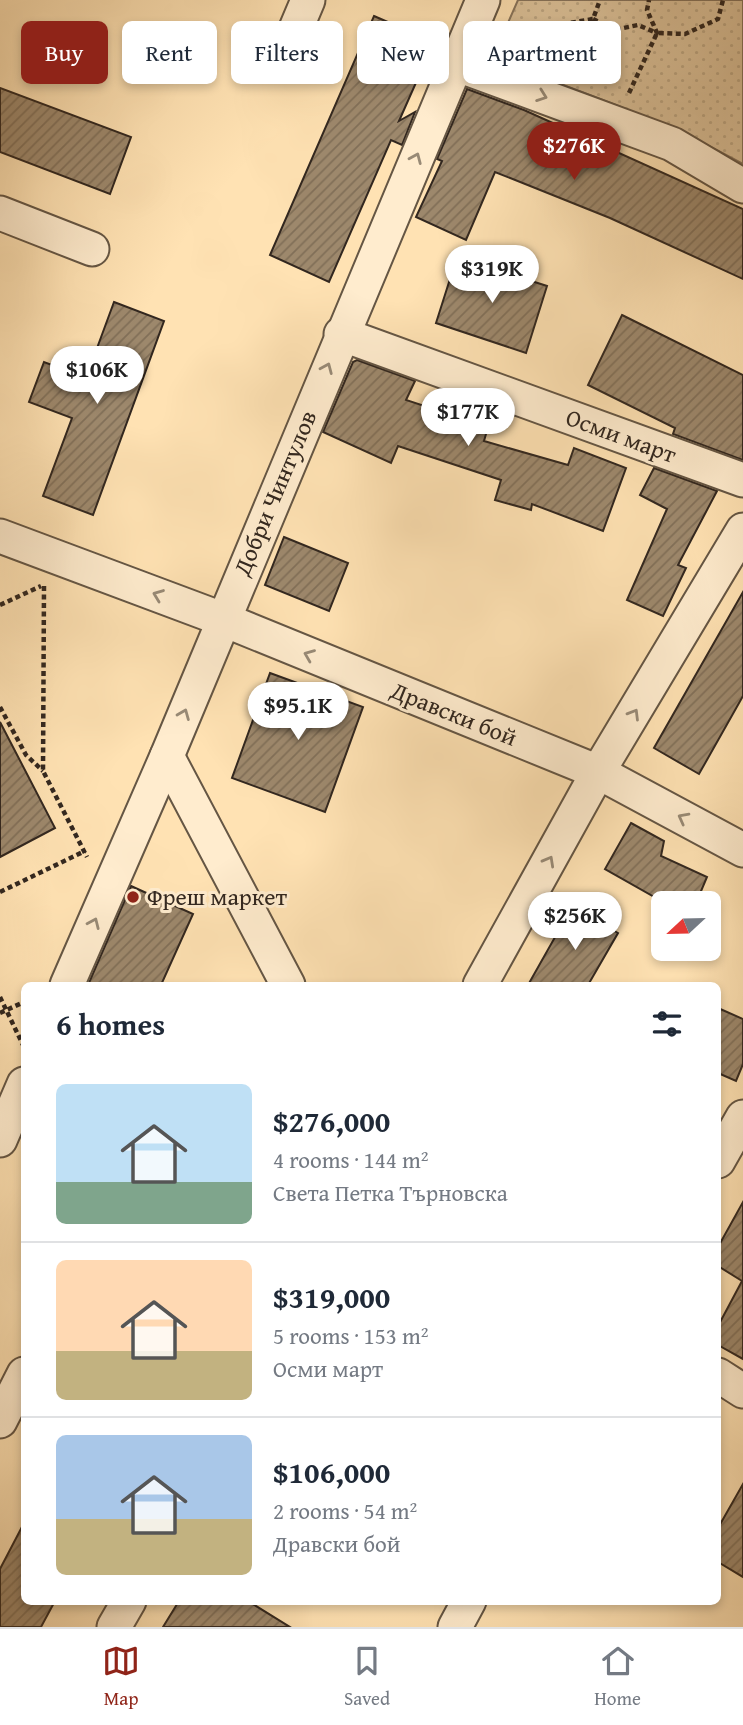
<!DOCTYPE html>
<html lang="en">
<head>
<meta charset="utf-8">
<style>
  :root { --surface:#fff; --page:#f6f6f7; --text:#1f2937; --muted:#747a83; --line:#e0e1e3; --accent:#8f2418 }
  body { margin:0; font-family:"Gentium Book Plus",serif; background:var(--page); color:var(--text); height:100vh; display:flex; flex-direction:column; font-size:26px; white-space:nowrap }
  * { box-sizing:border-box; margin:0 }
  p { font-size:23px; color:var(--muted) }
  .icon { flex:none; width:38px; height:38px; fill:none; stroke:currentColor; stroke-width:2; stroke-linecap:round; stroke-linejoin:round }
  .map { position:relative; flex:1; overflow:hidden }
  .panel { position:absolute; left:21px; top:982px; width:700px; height:623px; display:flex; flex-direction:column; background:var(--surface); border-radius:10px; box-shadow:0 4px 10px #0003 }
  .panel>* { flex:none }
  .guide { position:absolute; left:21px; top:21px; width:702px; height:63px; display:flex; gap:14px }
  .needle { width:46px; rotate:248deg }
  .tools { position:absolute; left:651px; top:891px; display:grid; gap:14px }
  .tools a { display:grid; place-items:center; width:70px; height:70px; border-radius:10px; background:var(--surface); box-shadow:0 4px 10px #0003; font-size:35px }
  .price { position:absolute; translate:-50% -60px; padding:0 16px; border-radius:24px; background:#fff; color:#222; font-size:23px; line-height:46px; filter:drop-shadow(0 2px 4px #0008) }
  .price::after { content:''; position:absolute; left:50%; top:42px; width:21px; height:16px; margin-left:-10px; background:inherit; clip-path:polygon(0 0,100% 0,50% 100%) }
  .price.current { background:var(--accent); color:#fff }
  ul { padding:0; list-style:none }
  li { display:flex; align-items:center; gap:21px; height:175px; padding:0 35px }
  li+li { border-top:2px solid var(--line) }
  li span { display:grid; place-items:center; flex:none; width:196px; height:140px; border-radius:10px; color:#555 }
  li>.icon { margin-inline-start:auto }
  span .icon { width:84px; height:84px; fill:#fffc; stroke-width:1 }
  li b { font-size:30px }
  h2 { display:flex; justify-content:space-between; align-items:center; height:84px; padding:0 35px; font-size:30px }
  .tag { padding:0 24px; border-radius:10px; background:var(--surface); box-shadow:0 4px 10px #0003; font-size:24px; line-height:63px }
  .tag.current { background:var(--accent); color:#fff }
  .tab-bar { display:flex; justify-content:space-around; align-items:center; height:98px; border-top:2px solid var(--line); background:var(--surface); font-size:19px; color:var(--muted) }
  .tab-bar a { display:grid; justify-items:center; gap:4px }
  .tab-bar .current { color:var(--accent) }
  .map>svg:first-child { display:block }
</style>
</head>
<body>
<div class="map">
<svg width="743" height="1627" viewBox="0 0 743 1627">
  <defs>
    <pattern id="park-dots" width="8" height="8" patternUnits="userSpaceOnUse" patternTransform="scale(1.75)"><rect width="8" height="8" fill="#dcc29a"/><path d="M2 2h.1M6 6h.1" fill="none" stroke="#bda784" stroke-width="1.8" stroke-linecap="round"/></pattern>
    <pattern id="building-hatch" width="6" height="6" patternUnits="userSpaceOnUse" patternTransform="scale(1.75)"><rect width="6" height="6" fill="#9d886c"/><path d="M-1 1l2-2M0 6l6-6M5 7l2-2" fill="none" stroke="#816f58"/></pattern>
  </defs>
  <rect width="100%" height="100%" fill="#ffe2b3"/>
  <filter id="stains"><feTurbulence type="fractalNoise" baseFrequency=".00286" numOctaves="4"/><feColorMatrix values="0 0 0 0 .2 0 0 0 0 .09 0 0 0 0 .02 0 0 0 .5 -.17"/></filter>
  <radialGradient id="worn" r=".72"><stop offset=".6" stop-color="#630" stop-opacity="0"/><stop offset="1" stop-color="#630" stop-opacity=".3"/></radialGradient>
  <!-- park -->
  <path fill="url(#park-dots)" stroke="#87745c" stroke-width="2" d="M 518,0 L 743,0 L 743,164 C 667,121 585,93 504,63 L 497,48 Z"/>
  <!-- building -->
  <g fill="url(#building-hatch)" stroke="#32271f" stroke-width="2">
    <path d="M 374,16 L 434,42 L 399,121 L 415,112 L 402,145 L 391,140 L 329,282 L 270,255 Z"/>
    <path d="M 0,88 L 131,137 L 110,194 L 0,152 Z"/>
    <path d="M 467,89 L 524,110 L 743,209 L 743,279 L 610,218 L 495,172 L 466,240 L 416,217 L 442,161 L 437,159 Z"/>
    <path d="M 457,257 L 547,286 L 526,353 L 436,323 Z"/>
    <path d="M 114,302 L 164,321 L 93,515 L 43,496 L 72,418 L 29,402 L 44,362 L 86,378 Z"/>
    <path d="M 622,315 L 743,375 L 743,460 L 673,434 L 675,428 L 588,385 Z"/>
    <path d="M 357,360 L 415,381 L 406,400 L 488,427 L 484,441 L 568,465 L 574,448 L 626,468 L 603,531 L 532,504 L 531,510 L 495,500 L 501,480 L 398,446 L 391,463 L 323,432 L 353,362 Z"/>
    <path d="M 654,468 L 717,491 L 678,565 L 686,568 L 663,616 L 627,600 L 667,509 L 640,495 Z"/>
    <path d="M 284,537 L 348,563 L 329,611 L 265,585 Z"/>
    <path d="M 743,592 L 743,696 L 699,774 L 654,748 Z"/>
    <path d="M 270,673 L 363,707 L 325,812 L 232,778 Z"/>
    <path d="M 0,722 L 55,828 L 0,857 Z"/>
    <path d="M 631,823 L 664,841 L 661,856 L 707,877 L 696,903 L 665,903 L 605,869 Z"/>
    <path d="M 131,886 L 193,914 L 161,985 L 88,985 Z"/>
    <path d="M 572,907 L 618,933 L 588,985 L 528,985 Z"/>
    <path d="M 718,1008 L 743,1019 L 743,1064 L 736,1081 L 718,1073 Z"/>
    <path d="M 743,1202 L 743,1359 L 718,1345 L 718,1326 L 742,1281 L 718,1266 L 718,1247 Z"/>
    <path d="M 743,1484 L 743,1577 L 718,1562 L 718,1528 Z"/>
    <path d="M 24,1523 L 24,1601 L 55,1601 L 41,1627 L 0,1627 L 0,1569 Z"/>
    <path d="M 179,1601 L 248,1601 L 290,1627 L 163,1627 Z"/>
  </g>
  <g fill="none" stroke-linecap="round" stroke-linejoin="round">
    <!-- minor casing -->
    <g stroke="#655644" stroke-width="37">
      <g id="minor">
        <path d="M 292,38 L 308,0"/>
        <path d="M 455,64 L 672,144 L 743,186"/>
        <path d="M 0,213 L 92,249"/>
        <path d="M 341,334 L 743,480"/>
        <path d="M 0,536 L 222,619 L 598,772 L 743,850"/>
        <path d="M 167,756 L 288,985"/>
        <path d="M 67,985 L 167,756 L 483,0"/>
        <path d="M 480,985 L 598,772 L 743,530"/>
        <path d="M 0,1140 L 24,1084"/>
        <path d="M 718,1161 L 743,1117"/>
        <path d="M 718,1375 L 743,1391"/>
        <path d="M 0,1421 L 24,1374"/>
        <path d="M 114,1627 L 129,1601"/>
        <path d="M 455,1627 L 469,1601"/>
      </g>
    </g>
    <!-- path -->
    <g stroke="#32271f" stroke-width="4.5" stroke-dasharray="5 3.5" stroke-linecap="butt">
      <path d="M 593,19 L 614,30 L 638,25 L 657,33 L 647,10 L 649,0"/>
      <path d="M 504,34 L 593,19 L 600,0"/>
      <path d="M 629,93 L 657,33 L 685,34 L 718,19 L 723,0"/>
      <path d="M 44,586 L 43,771 L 87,857"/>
      <path d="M 0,605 L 41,586"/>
      <path d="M 0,707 L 26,755 L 43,771"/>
      <path d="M 0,892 L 85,851"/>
      <path d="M 0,997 L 24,1047"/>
      <path d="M 0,1013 L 24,1002"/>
    </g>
    <!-- minor -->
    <use href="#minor" stroke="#ffecce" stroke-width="33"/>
  </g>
  <!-- one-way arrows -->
  <defs><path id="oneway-chevron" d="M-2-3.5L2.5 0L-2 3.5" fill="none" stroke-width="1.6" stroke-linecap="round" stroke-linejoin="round" transform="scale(1.75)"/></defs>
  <g stroke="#988a76">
    <use href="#oneway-chevron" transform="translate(542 96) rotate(20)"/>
    <use href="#oneway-chevron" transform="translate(416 158) rotate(-67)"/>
    <use href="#oneway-chevron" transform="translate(327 368) rotate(-67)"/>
    <use href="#oneway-chevron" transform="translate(158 595) rotate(-159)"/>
    <use href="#oneway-chevron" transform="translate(309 655) rotate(-158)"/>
    <use href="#oneway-chevron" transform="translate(184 714) rotate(-68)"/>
    <use href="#oneway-chevron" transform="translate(634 714) rotate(-59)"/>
    <use href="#oneway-chevron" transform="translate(683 818) rotate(-152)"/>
    <use href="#oneway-chevron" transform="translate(549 861) rotate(-61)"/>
    <use href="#oneway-chevron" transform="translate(94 923) rotate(-66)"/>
  </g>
  <!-- markers -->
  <circle fill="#8f2418" stroke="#ffecce" stroke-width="2.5" cx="133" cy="897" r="7"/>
  <g text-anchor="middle" stroke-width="6" stroke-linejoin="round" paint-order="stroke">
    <!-- street labels -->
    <g font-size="24" fill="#32271f" stroke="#ffecce">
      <text transform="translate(621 436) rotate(20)" y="8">Осми март</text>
      <text transform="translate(275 493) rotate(-67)" y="8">Добри Чинтулов</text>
      <text transform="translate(454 714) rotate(22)" y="8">Дравски бой</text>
    </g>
    <!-- poi labels -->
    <g font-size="24" fill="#32271f" stroke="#ffecce" text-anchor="start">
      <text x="147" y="905">Фреш маркет</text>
    </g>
  </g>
  <rect width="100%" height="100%" filter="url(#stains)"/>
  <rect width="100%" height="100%" fill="url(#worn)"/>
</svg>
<div class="tools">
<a><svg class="needle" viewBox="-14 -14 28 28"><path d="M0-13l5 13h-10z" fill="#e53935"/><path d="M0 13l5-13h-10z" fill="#747a83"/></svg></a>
</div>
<b class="price current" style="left:574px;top:182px">$276K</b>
<b class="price" style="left:492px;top:305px">$319K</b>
<b class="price" style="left:97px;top:406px">$106K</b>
<b class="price" style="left:468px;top:448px">$177K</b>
<b class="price" style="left:298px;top:742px">$95.1K</b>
<b class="price" style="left:575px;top:952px">$256K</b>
<div class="guide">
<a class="tag current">Buy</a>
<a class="tag">Rent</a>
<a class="tag">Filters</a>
<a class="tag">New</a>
<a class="tag">Apartment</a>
</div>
<section class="panel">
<h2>6 homes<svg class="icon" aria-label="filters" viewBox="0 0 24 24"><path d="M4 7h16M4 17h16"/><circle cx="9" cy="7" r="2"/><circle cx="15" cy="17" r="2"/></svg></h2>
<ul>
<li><span style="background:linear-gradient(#bfe0f5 70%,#7fa58c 0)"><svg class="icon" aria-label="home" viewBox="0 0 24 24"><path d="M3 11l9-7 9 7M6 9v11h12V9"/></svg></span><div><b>$276,000</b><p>4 rooms · 144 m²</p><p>Света Петка Търновска</p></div></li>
<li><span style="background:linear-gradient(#ffd9b3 65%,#c2b280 0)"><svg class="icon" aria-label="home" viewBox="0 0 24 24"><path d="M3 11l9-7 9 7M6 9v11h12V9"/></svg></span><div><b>$319,000</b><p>5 rooms · 153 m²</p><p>Осми март</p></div></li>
<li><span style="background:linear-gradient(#a9c7e8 60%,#c2b280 0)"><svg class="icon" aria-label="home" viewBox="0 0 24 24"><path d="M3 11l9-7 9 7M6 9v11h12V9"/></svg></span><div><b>$106,000</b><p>2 rooms · 54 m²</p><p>Дравски бой</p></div></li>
</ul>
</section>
</div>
<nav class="tab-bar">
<a class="current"><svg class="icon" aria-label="map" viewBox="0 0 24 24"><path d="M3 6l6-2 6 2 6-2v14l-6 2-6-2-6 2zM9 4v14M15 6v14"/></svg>Map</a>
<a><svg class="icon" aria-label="saved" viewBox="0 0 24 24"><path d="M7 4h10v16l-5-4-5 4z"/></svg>Saved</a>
<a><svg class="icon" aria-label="home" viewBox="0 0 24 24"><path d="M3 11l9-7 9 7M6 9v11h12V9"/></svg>Home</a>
</nav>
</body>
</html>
